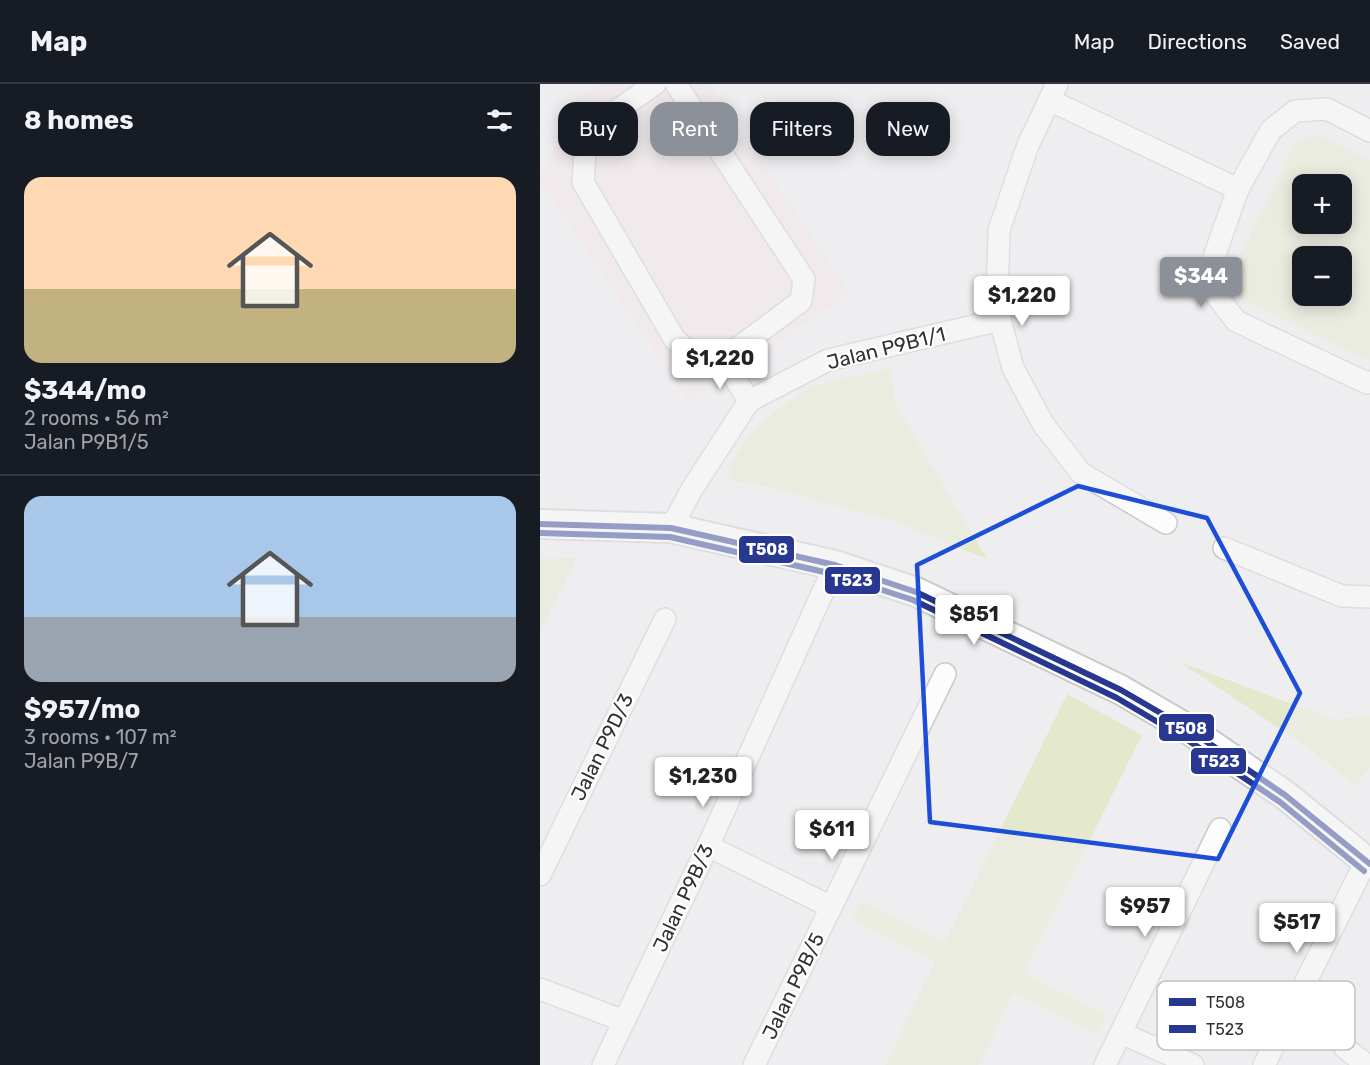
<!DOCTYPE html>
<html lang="en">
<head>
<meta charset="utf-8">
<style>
  :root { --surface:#171b24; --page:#20242c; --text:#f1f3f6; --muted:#9ea1a6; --line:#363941; --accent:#8c9099 }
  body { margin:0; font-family:Rubik,sans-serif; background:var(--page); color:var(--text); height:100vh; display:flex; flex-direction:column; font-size:22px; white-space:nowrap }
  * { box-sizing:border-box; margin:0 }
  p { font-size:20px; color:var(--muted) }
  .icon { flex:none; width:33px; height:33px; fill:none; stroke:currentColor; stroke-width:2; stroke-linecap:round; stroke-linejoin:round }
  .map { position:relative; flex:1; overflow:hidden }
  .drawer { display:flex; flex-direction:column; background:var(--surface); width:540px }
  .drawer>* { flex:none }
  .banner { position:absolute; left:18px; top:18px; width:570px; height:54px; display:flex; gap:12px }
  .fabs { position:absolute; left:752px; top:90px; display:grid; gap:12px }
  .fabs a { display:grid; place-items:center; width:60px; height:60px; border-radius:12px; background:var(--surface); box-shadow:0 3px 15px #0003; font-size:30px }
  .price { position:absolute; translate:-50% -51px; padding:0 14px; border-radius:6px; background:#fff; color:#222; font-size:20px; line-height:39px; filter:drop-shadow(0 2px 3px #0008) }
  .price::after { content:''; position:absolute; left:50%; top:36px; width:18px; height:14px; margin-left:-9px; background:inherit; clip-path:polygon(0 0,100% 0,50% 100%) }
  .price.selected { background:var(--accent); color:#fff }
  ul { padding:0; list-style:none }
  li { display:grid; align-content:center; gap:12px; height:318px; padding:0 24px }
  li+li { border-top:2px solid var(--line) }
  li span { display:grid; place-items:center; height:186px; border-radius:18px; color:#555 }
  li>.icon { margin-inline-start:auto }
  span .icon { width:108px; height:108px; fill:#fffc; stroke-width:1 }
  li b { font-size:26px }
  h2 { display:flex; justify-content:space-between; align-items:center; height:72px; padding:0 24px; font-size:26px }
  .chip { padding:0 21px; border-radius:18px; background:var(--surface); box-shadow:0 3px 15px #0003; font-size:21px; line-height:54px }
  .chip.selected { background:var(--accent); color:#fff }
  header { display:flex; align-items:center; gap:36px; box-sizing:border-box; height:84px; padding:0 30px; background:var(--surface); border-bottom:2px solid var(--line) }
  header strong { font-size:28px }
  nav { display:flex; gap:33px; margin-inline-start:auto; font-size:21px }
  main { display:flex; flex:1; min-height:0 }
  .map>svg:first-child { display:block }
</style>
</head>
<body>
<header>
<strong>Map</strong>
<nav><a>Map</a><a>Directions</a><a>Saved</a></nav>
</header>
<main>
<section class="drawer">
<h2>8 homes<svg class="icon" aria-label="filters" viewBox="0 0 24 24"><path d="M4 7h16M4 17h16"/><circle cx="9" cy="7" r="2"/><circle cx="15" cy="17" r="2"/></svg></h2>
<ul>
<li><span style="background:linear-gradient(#ffd9b3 60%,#c2b280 0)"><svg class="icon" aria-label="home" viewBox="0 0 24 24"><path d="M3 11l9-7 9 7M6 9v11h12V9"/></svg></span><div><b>$344/mo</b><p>2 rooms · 56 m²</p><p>Jalan P9B1/5</p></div></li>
<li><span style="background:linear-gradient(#a9c7e8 65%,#9aa5b1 0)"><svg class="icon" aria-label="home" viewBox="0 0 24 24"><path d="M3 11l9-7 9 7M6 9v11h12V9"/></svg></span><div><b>$957/mo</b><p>3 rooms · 107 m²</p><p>Jalan P9B/7</p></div></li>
</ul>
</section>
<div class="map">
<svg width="830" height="981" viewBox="0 0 830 981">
  <rect width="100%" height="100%" fill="#eeeef0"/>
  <!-- commercial -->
  <path fill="#f2e4e9" d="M 59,0 L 169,0 L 310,209 L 149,318 L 0,97 L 34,17 Z"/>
  <!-- green -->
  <g fill="#e4e8cd" fill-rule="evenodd">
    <path d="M 779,52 L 830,77 L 830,277 L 700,215 L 693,203 L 691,190 L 754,61 L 765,55 ZM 801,100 L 801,140 L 762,140 L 762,100 ZM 801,172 L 801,212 L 762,212 L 762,172 Z"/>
    <path d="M 351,284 L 356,321 L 447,475 L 353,437 L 216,400 L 192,397 L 187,387 L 209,351 L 239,324 L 272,302 Z"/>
    <path d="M 37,474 L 0,548 L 0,475 Z"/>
    <path d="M 640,578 L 795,636 L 830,631 L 830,683 L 815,702 L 773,667 Z"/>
    <path d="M 527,610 L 602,651 L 484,889 L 567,931 L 557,950 L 474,909 L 439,981 L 345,981 L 395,878 L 312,837 L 322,817 L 405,858 Z"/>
  </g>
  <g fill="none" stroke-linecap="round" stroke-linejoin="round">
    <!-- street casing -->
    <g stroke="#cacacc" stroke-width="24">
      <g id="street">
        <path d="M 115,0 L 72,30 L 45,68 L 43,98 L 135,256 L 156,273 L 183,275 L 261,217 L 264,195 L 136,0"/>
        <path d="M 517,0 L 488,61 L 459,146 L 457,220 L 460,236 L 473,284 L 503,340 L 541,389 L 626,439"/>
        <path d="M 509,16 L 698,105"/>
        <path d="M 830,47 L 787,25 L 755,27 L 731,46 L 698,105 L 674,173 L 673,207 L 696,237 L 827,299 L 830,298"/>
        <path d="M 183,275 L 209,317"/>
        <path d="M 131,444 L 152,405 L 209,317 L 288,276 L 460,236"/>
        <path d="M 684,464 L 802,512 L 830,513"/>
        <path d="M 168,762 L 291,823"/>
        <path d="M 0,791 L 125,535"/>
        <path d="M 0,905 L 84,937"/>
        <path d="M 581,949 L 653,981"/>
        <path d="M 805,964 L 827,981"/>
        <path d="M 63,981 L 168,762 L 295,481"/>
        <path d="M 214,981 L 405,590"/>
        <path d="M 565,981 L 680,745"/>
        <path d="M 724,981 L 826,777"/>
      </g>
    </g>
    <!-- secondary casing -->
    <g stroke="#cacacc" stroke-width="32">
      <path id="secondary" d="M 0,440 L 131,444 L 295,481 L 376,508 L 581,606 L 648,645 L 745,711 L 830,780"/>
    </g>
    <!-- street -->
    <use href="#street" stroke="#fcfcfd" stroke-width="21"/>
    <!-- secondary -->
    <use href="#secondary" stroke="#fcfcfd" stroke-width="28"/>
    <!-- bus-1 casing -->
    <g stroke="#fff" stroke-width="10">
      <path id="bus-1" d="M 0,440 L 131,444 L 295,481 L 376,508 L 581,606 L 648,645 L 745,711 L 830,780"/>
    </g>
    <!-- bus-2 casing -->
    <g stroke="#fff" stroke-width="10">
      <path id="bus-2" d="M 0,449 L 130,453 L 293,490 L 373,516 L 577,614 L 643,653 L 740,718 L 824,787"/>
    </g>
    <!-- bus-1 -->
    <use href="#bus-1" stroke="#283890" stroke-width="6"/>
    <!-- bus-2 -->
    <use href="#bus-2" stroke="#283890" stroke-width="6"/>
  </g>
  <!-- marked area -->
  <path d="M0 0H830V981H0ZM 538,402 L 667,434 L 760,609 L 678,775 L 390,738 L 377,481 Z" fill="#eeeef0" fill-opacity=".55" fill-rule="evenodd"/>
  <path fill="none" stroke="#1d4ed8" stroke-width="4.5" stroke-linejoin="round" d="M 538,402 L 667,434 L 760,609 L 678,775 L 390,738 L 377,481 Z"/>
  <g text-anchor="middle" stroke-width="4.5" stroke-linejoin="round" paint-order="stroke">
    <!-- street labels -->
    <g font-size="20" fill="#313133" stroke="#fff">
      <text transform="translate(346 264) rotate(-14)" y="7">Jalan P9B1/1</text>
      <text transform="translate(62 663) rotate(-64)" y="7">Jalan P9D/3</text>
      <text transform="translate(143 814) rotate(-65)" y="7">Jalan P9B/3</text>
      <text transform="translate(253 902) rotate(-64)" y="7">Jalan P9B/5</text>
    </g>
  </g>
  <!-- legend -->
  <rect x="617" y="897" width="198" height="69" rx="9" fill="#fff" stroke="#c1c1c2" stroke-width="1.5"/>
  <rect x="629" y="914" width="27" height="8" fill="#283890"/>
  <rect x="629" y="941" width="27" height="8" fill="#283890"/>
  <g font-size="16" fill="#313133">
    <text x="666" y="924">T508</text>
    <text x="666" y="951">T523</text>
  </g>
  <g stroke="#fff" stroke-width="2">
    <rect x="198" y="451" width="57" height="29" rx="6" fill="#283890"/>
    <rect x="284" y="482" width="57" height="29" rx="6" fill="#283890"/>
    <rect x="618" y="629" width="57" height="29" rx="6" fill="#283890"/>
    <rect x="650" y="663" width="57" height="28" rx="6" fill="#283890"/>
  </g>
  <g font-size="16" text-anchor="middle" font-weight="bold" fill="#fff">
    <text x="227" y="471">T508</text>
    <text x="312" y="502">T523</text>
    <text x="646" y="650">T508</text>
    <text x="679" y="683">T523</text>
  </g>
</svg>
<div class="fabs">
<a>+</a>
<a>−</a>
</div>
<b class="price selected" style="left:661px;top:224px">$344</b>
<b class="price" style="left:482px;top:243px">$1,220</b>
<b class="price" style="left:180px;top:306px">$1,220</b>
<b class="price" style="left:434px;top:562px">$851</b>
<b class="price" style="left:163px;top:724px">$1,230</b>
<b class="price" style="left:292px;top:777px">$611</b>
<b class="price" style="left:605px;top:854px">$957</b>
<b class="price" style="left:757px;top:870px">$517</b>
<div class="banner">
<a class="chip">Buy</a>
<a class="chip selected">Rent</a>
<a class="chip">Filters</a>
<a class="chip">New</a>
</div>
</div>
</main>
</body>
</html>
